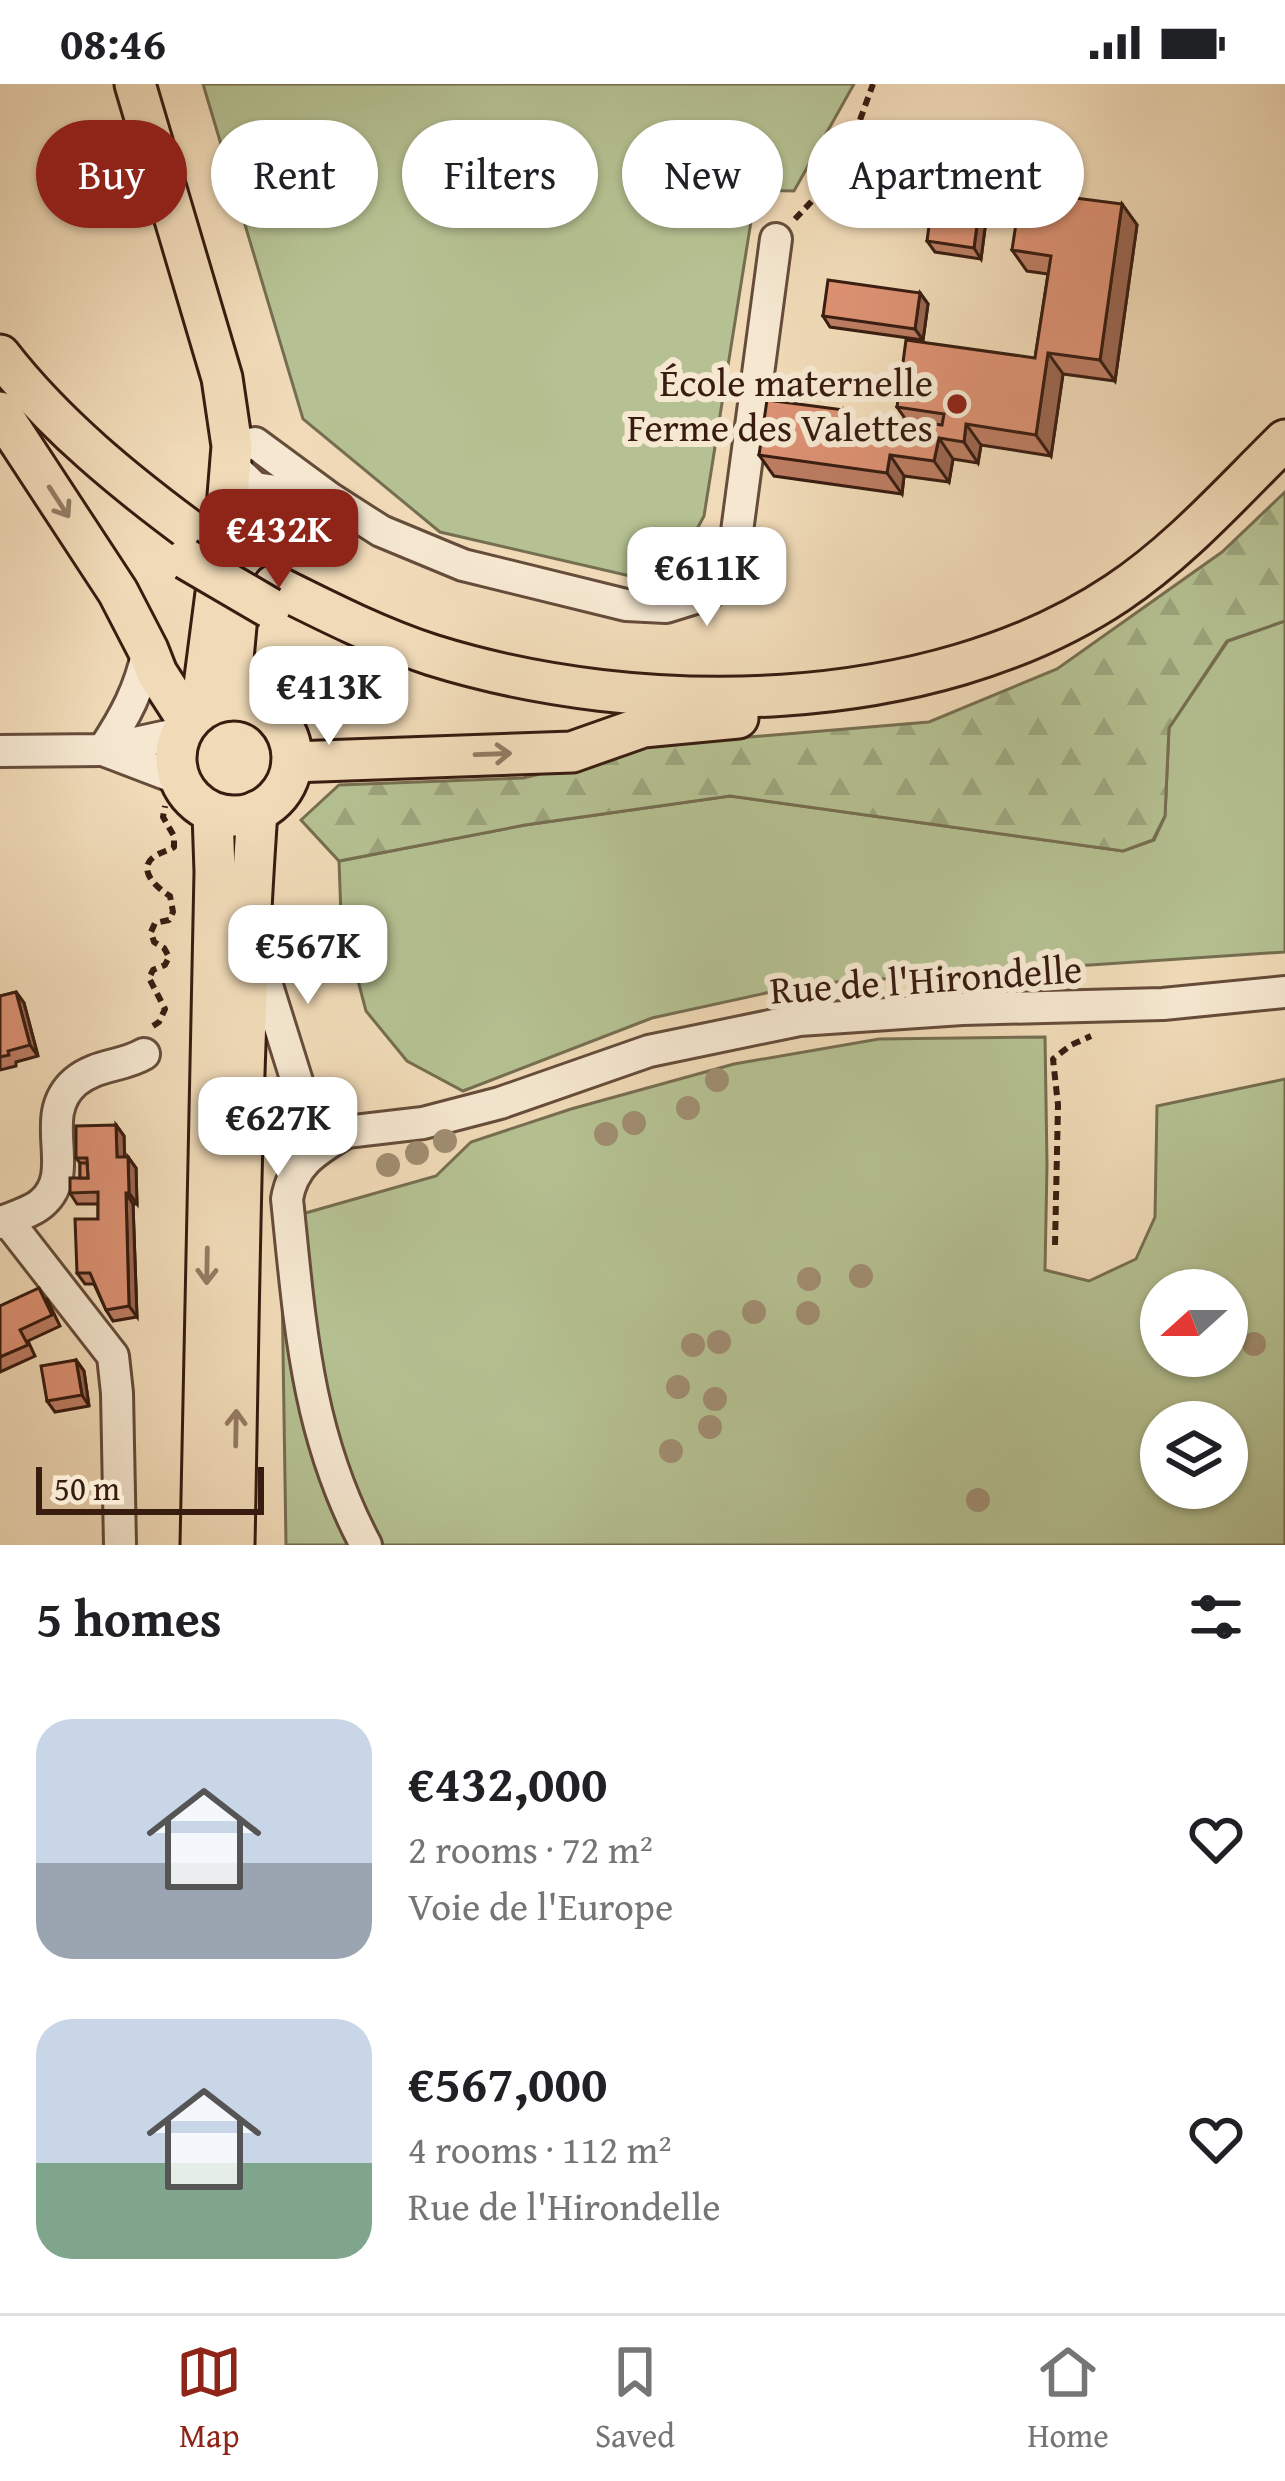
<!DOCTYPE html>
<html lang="en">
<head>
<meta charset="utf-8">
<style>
  :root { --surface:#fff; --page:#f6f6f6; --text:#202124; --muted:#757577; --line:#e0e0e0; --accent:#8f2418 }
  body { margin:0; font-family:"Gentium Book Plus",serif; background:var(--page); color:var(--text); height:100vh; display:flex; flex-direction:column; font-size:45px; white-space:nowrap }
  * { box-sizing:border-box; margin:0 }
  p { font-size:39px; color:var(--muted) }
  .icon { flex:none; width:66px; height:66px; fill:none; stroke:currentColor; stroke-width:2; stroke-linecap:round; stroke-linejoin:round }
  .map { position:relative; height:1461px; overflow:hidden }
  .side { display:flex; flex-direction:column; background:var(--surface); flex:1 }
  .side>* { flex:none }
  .top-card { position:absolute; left:36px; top:36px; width:1215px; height:108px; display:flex; gap:24px }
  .needle { width:78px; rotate:249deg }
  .controls { position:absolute; left:1140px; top:1185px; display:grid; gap:24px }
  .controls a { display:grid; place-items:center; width:108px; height:108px; border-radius:50%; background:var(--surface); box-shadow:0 3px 9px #0004; font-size:60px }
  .scale { position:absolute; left:36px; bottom:30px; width:228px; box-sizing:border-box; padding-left:12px; border:6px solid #381c10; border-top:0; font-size:33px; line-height:42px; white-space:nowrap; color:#381c10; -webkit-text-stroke:9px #f5e7d0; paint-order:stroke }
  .price { position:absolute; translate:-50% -102px; padding:0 27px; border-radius:24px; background:#fff; color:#222; font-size:39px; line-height:78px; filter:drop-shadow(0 3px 6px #0008) }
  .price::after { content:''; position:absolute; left:50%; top:72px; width:36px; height:27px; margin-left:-18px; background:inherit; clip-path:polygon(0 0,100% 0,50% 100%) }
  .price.active { background:var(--accent); color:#fff }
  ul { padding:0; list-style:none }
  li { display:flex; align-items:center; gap:36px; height:300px; padding:0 36px }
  li span { display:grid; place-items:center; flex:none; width:336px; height:240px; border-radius:36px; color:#555 }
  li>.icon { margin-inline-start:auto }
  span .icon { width:144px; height:144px; fill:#fffc; stroke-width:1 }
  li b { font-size:51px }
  h2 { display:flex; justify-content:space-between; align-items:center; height:144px; padding:0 36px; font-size:51px }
  .chip { padding:0 42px; border-radius:54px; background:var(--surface); box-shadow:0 3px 9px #0004; font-size:42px; line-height:108px }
  .chip.active { background:var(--accent); color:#fff }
  .status { display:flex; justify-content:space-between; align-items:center; height:84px; padding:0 60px; background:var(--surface); direction:ltr }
  .status svg { height:33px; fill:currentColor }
  .dock { display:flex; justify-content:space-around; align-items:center; height:168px; border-top:3px solid var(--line); background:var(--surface); font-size:33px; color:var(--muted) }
  .dock a { display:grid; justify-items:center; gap:6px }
  .dock .active { color:var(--accent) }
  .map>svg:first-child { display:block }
</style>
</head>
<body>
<div class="status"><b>08:46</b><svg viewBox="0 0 49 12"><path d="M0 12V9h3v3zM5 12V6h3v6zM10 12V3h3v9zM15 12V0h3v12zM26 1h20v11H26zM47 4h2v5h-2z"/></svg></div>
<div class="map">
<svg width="1285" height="1461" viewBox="0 0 1285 1461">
  <defs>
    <pattern id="forest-firs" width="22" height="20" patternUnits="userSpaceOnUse" patternTransform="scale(3)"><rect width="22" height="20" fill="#b5c192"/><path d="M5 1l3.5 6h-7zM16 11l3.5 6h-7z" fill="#9ca57d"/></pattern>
  </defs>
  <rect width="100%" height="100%" fill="#f0dab7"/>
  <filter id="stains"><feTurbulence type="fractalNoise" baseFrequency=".00167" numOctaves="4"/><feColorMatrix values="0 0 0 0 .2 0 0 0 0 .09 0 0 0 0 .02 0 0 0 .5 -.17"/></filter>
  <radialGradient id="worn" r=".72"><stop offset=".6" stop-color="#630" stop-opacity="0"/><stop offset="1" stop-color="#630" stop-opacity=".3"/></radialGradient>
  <!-- green -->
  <g fill="#b5c192" stroke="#766e51" stroke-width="3" fill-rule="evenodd">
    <path d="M 203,0 L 854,0 L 794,107 L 756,106 L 704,432 L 675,486 L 630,492 L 440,448 L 303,335 Z"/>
    <path d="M 1285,537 L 1285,868 L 807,900 L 652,934 L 463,1007 L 407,977 L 366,927 L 341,832 L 339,777 L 525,741 L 730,712 L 1123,767 L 1154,756 L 1165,732 L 1169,644 L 1228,557 Z"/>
    <path d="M 1045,953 L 1047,1081 L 1045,1186 L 1089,1197 L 1136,1175 L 1155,1133 L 1157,1022 L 1285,995 L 1285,1461 L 286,1461 L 281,1136 L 436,1092 L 471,1058 L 571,1025 L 734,980 L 879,955 ZM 1161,1206 L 1227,1206 L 1227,1272 L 1161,1272 ZM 1161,1338 L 1227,1338 L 1227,1404 L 1161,1404 Z"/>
  </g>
  <!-- forest -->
  <path fill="url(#forest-firs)" stroke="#766e51" stroke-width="3" d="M 1285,408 L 1285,537 L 1227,557 L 1169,644 L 1165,732 L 1153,756 L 1123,767 L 730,712 L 525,741 L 339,777 L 301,736 L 339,701 L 523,694 L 633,668 L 643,662 L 929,638 L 1057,585 L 1222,468 Z"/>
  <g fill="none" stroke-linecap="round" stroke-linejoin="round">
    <!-- minor casing -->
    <g stroke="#664c3a" stroke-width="36">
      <g id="minor">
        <path d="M 232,362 L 255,359 L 331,415 L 381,447 L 463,481 L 626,521 L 666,523 L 708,510 L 732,485 L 776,155"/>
        <path d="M 232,382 L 255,404 L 325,414"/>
        <path d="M 103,666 C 125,633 140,605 148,566"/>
        <path d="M 103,666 L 179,695"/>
        <path d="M 0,667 L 103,666 L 181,649"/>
        <path d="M 255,863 L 305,1023"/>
        <path d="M 242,1043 L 278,1022 L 305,1023 L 346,1048 L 423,1039 L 500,1019 L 649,967 L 799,936 L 962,925 L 1163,920 L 1285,908"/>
        <path d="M 346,1048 C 317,1066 293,1079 287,1115 C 300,1239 306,1349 366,1461"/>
        <path d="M 7,1136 L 113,1272 L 117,1309 L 120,1461"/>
        <path d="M 0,1139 C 13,1133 32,1128 42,1119 C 79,1087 35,1033 75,998 C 96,980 122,983 144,970"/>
      </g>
    </g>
    <!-- major casing -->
    <g stroke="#381c10" stroke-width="45">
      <g id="major">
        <path d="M 135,0 L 222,294 L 232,362 L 227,424 L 201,625"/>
        <path d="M 0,271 C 55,342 127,400 199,453"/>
        <path d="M 0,328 L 118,508 L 148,566 L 157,589 L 188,637"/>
        <path d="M 274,501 C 326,527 377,553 432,571 C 640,636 930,634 1117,509 C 1180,467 1231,409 1285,356"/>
        <path d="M 237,531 L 233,575 L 247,617"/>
        <circle cx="234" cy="674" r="58"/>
        <path d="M 292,678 L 572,668 L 643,643 L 738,634"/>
        <path d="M 201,1461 L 215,788 L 213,729"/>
        <path d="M 234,1461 C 239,1216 240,971 257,727"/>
      </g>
    </g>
    <!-- path -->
    <g stroke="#381c10" stroke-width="6" stroke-dasharray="9 6" stroke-linecap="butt">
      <path d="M 795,135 L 828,100 L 852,58 L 873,0"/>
      <path d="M 153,942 L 159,938 L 165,925 L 149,894 L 153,886 L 165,881 L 169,873 L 164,864 L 154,858 L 151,848 L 155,839 L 169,836 L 173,828 L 170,812 C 158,805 135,785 155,772 C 161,768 168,767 174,763 L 174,752 L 163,733 L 165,722"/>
      <path d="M 1055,1161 L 1058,1021 L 1053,975 L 1071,961 L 1091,952"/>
    </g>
    <!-- minor -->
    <use href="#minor" stroke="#f5e7d0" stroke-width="30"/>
    <!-- major -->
    <use href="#major" stroke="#f0dab7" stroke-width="39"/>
    <!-- major-bridge casing -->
    <g stroke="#381c10" stroke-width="45" stroke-linecap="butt">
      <path id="major-bridge" d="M 186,475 L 270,524"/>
    </g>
    <!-- major-bridge -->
    <use href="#major-bridge" stroke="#f0dab7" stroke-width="39"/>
  </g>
  <!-- trees -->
  <g fill="#a08d71">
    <circle cx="717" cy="996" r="12"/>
    <circle cx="688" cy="1024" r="12"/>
    <circle cx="634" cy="1039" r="12"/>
    <circle cx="606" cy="1050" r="12"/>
    <circle cx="445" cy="1057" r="12"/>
    <circle cx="417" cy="1069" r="12"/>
    <circle cx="388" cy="1081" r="12"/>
    <circle cx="861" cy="1192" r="12"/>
    <circle cx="809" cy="1195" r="12"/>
    <circle cx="754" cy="1228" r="12"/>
    <circle cx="808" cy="1229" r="12"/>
    <circle cx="719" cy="1258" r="12"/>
    <circle cx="1254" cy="1260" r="12"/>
    <circle cx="693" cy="1261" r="12"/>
    <circle cx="678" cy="1303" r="12"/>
    <circle cx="715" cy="1315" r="12"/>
    <circle cx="710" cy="1343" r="12"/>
    <circle cx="671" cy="1367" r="12"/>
    <circle cx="978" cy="1416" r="12"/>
  </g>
  <!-- wall -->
  <g fill="#bd7d63" stroke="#381c10" stroke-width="3">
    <path d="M 981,110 L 988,121 L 981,175 L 935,168 L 927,157 Z"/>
    <path d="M 1122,120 L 1137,141 L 1115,297 L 1063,290 L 1051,372 L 981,361 L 978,379 L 953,375 L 949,398 L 904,392 L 902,410 L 774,392 L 759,371 L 844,326 L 859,346 L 880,349 L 906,336 L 897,323 L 1035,274 L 1048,190 L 1027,187 L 1012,166 Z"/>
    <path d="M 920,209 L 928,220 L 923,256 L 830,243 L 823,232 Z"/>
    <path d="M 16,908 L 24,919 L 38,972 L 16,978 L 16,982 L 0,986 L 0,912 Z"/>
    <path d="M 116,1041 L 124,1052 L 124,1073 L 128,1073 L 136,1084 L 137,1120 L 133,1120 L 137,1233 L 113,1237 L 106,1226 L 94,1200 L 85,1200 L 77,1189 L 98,1135 L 98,1120 L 77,1120 L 70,1109 L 80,1094 L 80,1079 L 76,1074 Z"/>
    <path d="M 47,1215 L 60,1242 L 28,1257 L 35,1272 L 0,1288 L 0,1222 Z"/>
    <path d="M 76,1276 L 84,1287 L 89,1322 L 55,1328 L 47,1317 Z"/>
  </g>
  <!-- shaded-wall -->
  <g fill="#9a6650" stroke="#381c10" stroke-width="3">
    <path d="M 981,110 L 988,121 L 981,175 L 974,164 Z"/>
    <path d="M 1122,120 L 1137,141 L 1115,297 L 1100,276 Z"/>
    <path d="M 920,209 L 928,220 L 923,256 L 915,245 Z"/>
    <path d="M 1048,269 L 1063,290 L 1051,372 L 1036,351 Z"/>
    <path d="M 844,326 L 859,347 L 842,344 Z"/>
    <path d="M 966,340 L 981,361 L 978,379 L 964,358 Z"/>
    <path d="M 939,354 L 953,375 L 949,398 L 934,377 Z"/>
    <path d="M 890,371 L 904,392 L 902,410 L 887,389 Z"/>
    <path d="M 16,908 L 24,919 L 38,972 L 30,961 Z"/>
    <path d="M 116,1041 L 124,1052 L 125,1084 L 117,1073 Z"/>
    <path d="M 128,1073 L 136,1084 L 137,1120 L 129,1109 Z"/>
    <path d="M 126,1109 L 133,1120 L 137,1233 L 129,1222 Z"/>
    <path d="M 76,1276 L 84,1287 L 89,1322 L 82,1311 Z"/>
  </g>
  <!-- building -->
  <g fill="#dc9173" stroke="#381c10" stroke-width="3">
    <path d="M 934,104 L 981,110 L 974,164 L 927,157 Z"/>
    <path d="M 1021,107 L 1122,120 L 1100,276 L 1048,269 L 1036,351 L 966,340 L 964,358 L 939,354 L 934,377 L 890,371 L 887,389 L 759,371 L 767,316 L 844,326 L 842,344 L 880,349 L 882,333 L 942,341 L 944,330 L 897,323 L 906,256 L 1035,274 L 1051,172 L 1012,166 Z"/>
    <path d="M 828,196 L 920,209 L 915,245 L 823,232 Z"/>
    <path d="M 16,908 L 30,961 L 8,967 L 9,971 L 0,973 L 0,912 Z"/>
    <path d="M 116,1041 L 117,1073 L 128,1073 L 129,1109 L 126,1109 L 129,1222 L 106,1226 L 90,1189 L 77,1189 L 75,1135 L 98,1135 L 98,1108 L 70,1109 L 70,1094 L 88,1094 L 87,1074 L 76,1074 L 76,1042 Z"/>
    <path d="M 80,1079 L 87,1079 L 88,1094 L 80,1094 Z"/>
    <path d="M 39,1204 L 52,1231 L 20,1246 L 28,1261 L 0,1273 L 0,1222 Z"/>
    <path d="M 76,1276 L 82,1311 L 47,1317 L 41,1282 Z"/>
  </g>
  <!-- one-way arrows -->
  <defs><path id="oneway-shaft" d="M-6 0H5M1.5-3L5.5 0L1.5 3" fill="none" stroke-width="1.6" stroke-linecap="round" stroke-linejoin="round" transform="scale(3)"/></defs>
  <g stroke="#947b64">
    <use href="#oneway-shaft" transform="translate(59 418) rotate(57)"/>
    <use href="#oneway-shaft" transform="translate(493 670) rotate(-2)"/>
    <use href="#oneway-shaft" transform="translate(207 1182) rotate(91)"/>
    <use href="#oneway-shaft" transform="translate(236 1344) rotate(-89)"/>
  </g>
  <!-- markers -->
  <circle fill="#8f2418" stroke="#f5e7d0" stroke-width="4.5" cx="957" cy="320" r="12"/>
  <g text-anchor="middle" stroke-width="12" stroke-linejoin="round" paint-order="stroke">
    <!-- poi labels -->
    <g font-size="39" fill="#381c10" stroke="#f5e7d0" text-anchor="end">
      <text x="933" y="312">École maternelle<tspan x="933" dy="45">Ferme des Valettes</tspan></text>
    </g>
    <!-- street labels -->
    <g font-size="39" fill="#381c10" stroke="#f5e7d0">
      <text transform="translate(926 895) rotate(-4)" y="14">Rue de l'Hirondelle</text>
    </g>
  </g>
  <rect width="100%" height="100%" filter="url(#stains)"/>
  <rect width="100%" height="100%" fill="url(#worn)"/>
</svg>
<div class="controls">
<a><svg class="needle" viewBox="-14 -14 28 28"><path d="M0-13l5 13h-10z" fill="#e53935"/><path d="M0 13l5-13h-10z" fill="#757577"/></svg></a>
<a><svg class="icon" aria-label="layers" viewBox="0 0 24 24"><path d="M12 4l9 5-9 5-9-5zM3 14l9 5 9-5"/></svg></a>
</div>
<div class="scale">50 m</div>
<b class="price active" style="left:279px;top:507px">€432K</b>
<b class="price" style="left:707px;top:545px">€611K</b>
<b class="price" style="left:329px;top:664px">€413K</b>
<b class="price" style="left:308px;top:923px">€567K</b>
<b class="price" style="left:278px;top:1095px">€627K</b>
<div class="top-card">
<a class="chip active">Buy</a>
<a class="chip">Rent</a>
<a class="chip">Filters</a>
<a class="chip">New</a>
<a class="chip">Apartment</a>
</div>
</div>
<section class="side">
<h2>5 homes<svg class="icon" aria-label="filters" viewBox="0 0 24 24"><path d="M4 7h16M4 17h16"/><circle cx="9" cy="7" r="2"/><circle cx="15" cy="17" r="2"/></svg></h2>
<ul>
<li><span style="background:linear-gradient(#c9d6e8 60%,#9aa5b1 0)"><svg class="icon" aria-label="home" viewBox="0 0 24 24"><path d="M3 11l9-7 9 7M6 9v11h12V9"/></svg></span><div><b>€432,000</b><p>2 rooms · 72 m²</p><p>Voie de l'Europe</p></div><svg class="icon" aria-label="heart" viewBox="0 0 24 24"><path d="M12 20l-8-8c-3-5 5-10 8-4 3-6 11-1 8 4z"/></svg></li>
<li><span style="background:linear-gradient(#c9d6e8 60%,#7fa58c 0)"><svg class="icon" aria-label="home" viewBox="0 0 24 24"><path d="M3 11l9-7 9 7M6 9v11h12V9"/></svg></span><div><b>€567,000</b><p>4 rooms · 112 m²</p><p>Rue de l'Hirondelle</p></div><svg class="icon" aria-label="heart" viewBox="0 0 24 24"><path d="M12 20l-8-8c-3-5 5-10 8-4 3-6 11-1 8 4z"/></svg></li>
</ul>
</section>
<nav class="dock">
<a class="active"><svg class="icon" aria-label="map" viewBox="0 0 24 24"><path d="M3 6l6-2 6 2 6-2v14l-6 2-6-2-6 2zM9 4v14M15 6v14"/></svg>Map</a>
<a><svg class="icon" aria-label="saved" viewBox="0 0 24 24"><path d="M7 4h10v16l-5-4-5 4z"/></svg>Saved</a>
<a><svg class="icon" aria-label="home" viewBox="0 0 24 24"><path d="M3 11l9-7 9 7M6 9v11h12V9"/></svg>Home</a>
</nav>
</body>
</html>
